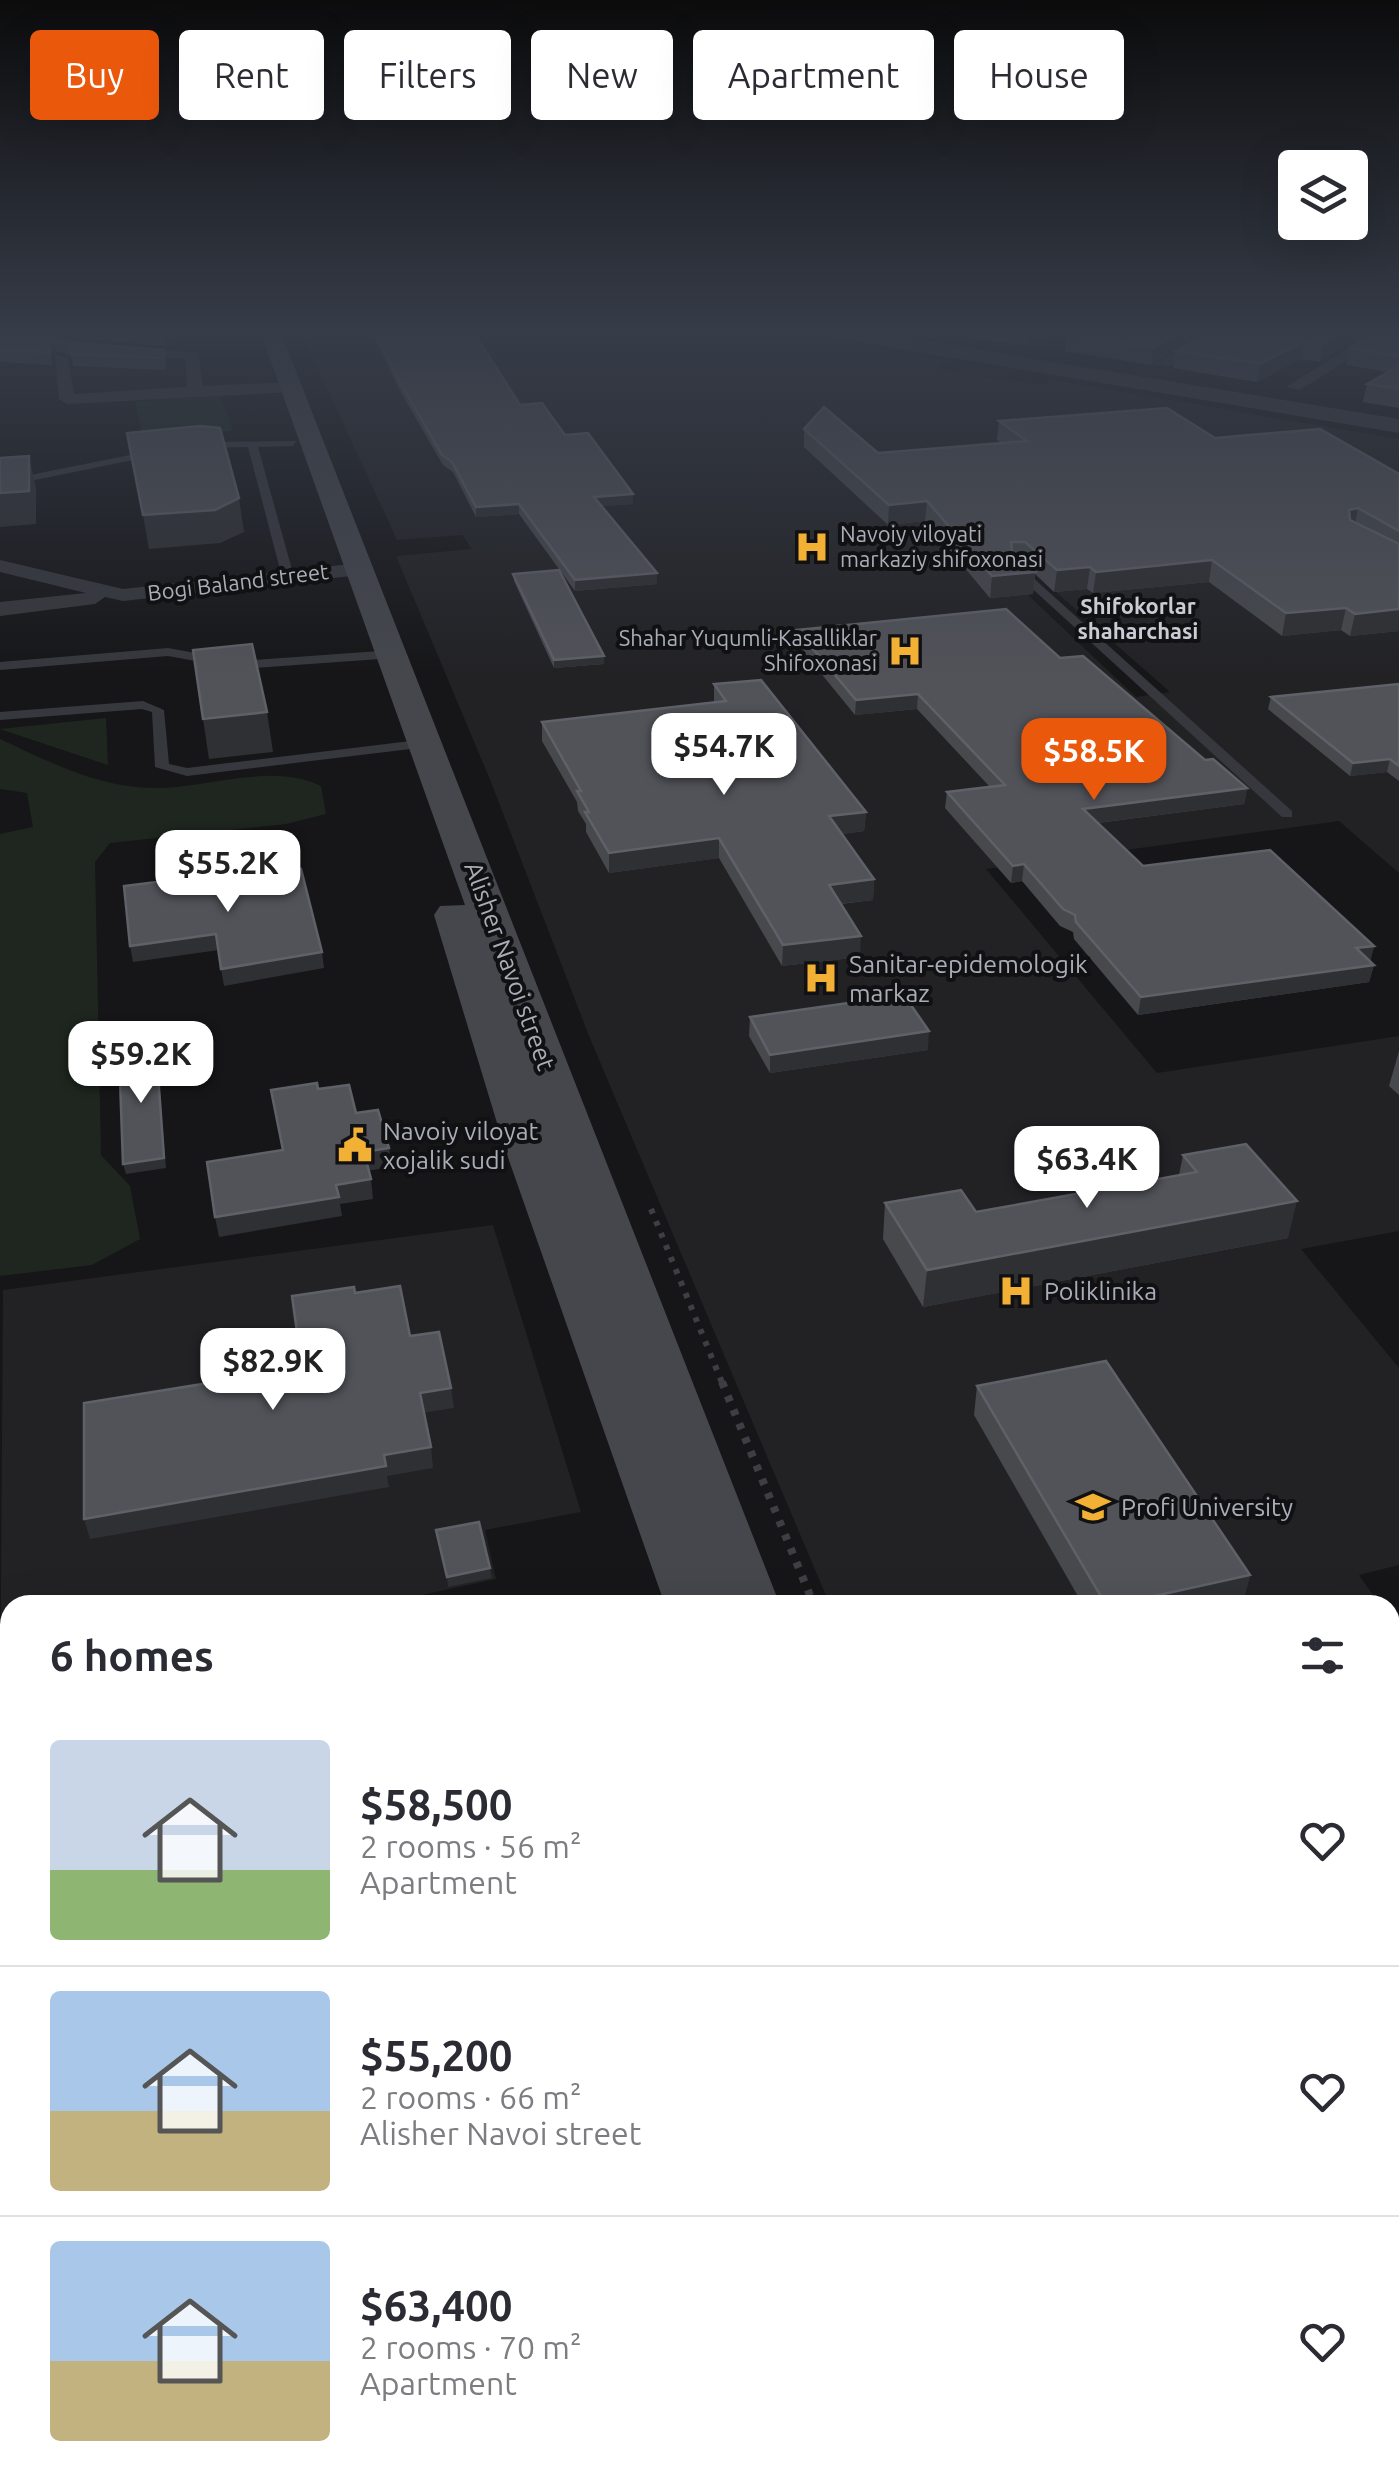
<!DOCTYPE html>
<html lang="en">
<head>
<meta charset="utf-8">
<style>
  :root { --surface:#fff; --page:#f2f2f3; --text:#2b2b33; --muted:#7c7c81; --line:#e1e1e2; --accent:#ea580c }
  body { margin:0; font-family:Ubuntu,sans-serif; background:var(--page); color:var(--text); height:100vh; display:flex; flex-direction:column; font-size:38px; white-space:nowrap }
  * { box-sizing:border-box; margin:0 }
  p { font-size:32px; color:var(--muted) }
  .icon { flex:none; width:55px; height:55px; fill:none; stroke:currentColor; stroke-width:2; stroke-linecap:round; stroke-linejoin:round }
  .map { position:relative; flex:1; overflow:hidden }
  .sheet { position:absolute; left:0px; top:1595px; width:1400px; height:890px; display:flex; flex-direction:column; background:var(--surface); border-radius:30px 30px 0 0; box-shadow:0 10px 40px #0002 }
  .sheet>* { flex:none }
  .banner { position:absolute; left:30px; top:30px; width:1340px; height:90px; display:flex; gap:20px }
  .tools { position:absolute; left:1278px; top:150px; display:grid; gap:20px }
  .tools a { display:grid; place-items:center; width:90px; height:90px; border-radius:10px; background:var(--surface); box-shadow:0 10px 40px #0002; font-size:50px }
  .price { position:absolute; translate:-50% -85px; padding:0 22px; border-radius:20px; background:#fff; color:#222; font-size:32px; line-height:65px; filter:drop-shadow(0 2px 5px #0008) }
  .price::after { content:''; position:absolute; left:50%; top:60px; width:30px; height:22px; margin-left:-15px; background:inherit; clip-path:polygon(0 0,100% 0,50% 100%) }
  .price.active { background:var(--accent); color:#fff }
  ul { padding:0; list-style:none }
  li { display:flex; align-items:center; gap:30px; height:250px; padding:0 50px }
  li+li { border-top:2px solid var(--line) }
  li span { display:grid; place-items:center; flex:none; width:280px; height:200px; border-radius:10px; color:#555 }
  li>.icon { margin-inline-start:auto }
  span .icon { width:120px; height:120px; fill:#fffc; stroke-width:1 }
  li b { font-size:42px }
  h2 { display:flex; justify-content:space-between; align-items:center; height:120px; padding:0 50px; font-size:42px }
  .tag { padding:0 35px; border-radius:10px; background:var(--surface); box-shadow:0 10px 40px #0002; font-size:35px; line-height:90px }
  .tag.active { background:var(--accent); color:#fff }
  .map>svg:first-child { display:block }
</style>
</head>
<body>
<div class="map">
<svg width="1399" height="2485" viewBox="0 0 1399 2485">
  <rect width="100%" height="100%" fill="#161618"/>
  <!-- built -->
  <g fill="#222225">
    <path d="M 299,328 L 757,328 L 951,362 L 937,365 L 941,371 L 1042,385 L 1052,380 L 1399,439 L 1399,522 L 994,563 L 1136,697 L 1170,692 L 1031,570 L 1399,538 L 1399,873 L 1339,821 L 986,869 L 1157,1073 L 1399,1036 L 1399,1231 L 1301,1249 L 1399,1368 L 1399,1565 L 1359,1575 L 1380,1605 L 830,1605 L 589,1036 L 491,782 L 396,556 L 472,549 L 462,535 L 397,540 Z"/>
    <path d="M 493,1225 L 581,1512 L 485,1530 L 496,1579 L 375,1605 L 10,1605 L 10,1732 L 0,1734 L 3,1290 Z"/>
    <path d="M 1390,1618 L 1399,1631 L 1399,2485 L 1219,2485 L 1215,2475 L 1390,2475 Z"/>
  </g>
  <!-- green -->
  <g fill="#1e261f">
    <path d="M 220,395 L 233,431 L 143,438 L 135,402 Z"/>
    <path d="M 106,718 L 108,765 L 0,729 Z"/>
    <path d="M 0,739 C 51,763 104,790 161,788 C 213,786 273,763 321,786 L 326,814 L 286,824 L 110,843 L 95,862 L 101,1155 L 130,1186 L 140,1239 L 92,1265 L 0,1276 L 0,834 L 33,827 L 27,793 L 0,789 Z"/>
  </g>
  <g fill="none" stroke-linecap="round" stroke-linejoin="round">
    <!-- path-far2 -->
    <path stroke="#3d3f44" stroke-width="6" stroke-dasharray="5 8" stroke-linecap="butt" d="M 651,1209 L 723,1385"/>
    <!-- path-far1 -->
    <path stroke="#3d3f44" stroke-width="8" stroke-dasharray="6 9" stroke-linecap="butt" d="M 722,1382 L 814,1605"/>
    <!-- path -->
    <path stroke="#3d3f44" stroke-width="10" stroke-dasharray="8 12" stroke-linecap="butt" d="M 1182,2475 L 1186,2485"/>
    <!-- service -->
    <g fill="#37383d" fill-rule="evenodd">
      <path d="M 296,441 L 293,446 L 258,447 L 294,577 L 288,580 L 282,577 L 248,447 L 198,448 L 193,445 L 198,442 Z"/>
      <path d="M 155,450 L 158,455 L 0,487 L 0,481 Z"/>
      <path d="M 1012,566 L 1020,566 L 1292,811 L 1292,817 L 1282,817 L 1012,570 Z"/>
      <path d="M 168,648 L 240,661 L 394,650 L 400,654 L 394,658 L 240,669 L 168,656 L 0,670 L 0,662 Z"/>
      <path d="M 143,701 L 164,710 L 169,764 L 187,768 L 427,739 L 434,743 L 427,747 L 187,776 L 155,767 L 152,712 L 142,709 L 0,720 L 0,712 Z"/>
    </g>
    <!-- minor -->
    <g fill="#37383d" fill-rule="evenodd">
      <path d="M 52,328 L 66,328 L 70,341 L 198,353 L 203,386 L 292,382 L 300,387 L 292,392 L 67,404 L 59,399 L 55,355 L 68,358 L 74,394 L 187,387 L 185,359 L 67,350 L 55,345 Z"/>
      <path d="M 1219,328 L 1237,328 L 1168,367 L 1154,364 Z"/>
      <path d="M 1381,328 L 1395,330 L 1300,390 L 1286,387 Z"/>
      <path d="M 0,560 L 123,589 L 360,563 L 370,569 L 360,575 L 123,601 L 105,597 L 95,604 L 0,616 L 0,602 L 86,593 L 0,572 Z"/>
    </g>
    <!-- tertiary -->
    <path fill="#37383d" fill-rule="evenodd" d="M 803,328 L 846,328 L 1399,419 L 1399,433 L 812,334 Z"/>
    <!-- secondary -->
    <g fill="#45474d" fill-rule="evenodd">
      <path d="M 259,328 L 279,328 L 780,1605 L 665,1605 L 504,1146 L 434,915 L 440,906 L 465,905 Z"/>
      <path d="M 954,2475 L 1117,2475 L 1121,2485 L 957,2485 Z"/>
    </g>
  </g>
  <!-- wall -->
  <g fill="#47494d">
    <path d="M 0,328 L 50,335 L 65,342 L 164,350 L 166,361 L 165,370 L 73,366 L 71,355 L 56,351 L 51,355 L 52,365 L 0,362 Z"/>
    <path d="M 70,328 L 180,328 L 181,336 L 164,346 L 73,338 Z"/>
    <path d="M 370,328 L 471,328 L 520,405 L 565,435 L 633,504 L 602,506 L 657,573 L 657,584 L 575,591 L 519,514 L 476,517 L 453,472 L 443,465 L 400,391 Z"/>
    <path d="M 892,328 L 1069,328 L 1027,346 L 936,333 L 908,334 L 899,333 Z"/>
    <path d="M 1080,328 L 1212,328 L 1151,365 L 1065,351 L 1067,334 Z"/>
    <path d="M 1218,328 L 1374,328 L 1320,362 L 1300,359 L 1257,382 L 1173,368 L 1176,351 Z"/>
    <path d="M 1399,328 L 1399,408 L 1363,402 L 1367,384 L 1389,372 L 1346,365 L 1349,348 Z"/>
    <path d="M 999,421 L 1215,438 L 1399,474 L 1399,631 L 1350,636 L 1341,630 L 1282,636 L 1209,582 L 1093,593 L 1087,589 L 1054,592 L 1035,574 L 1033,594 L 990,598 L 925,521 L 888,525 L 804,447 L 804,429 L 878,453 L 1002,443 L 997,440 Z"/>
    <path d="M 513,574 L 604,656 L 604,664 L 554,668 L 514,581 Z"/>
    <path d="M 797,630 L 1060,658 L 1247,788 L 1244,804 L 1098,823 L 1143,866 L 1374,946 L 1370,961 L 1374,965 L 1369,982 L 1138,1015 L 1074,939 L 1073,932 L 1060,926 L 1022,881 L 1011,883 L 945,808 L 947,792 L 990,787 L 917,709 L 855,715 L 797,644 Z"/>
    <path d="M 714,684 L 866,812 L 864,831 L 842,834 L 874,879 L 873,900 L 841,904 L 860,957 L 782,966 L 719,858 L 609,873 L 586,832 L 586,824 L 578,811 L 577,802 L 542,741 L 542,722 L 714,702 Z"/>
    <path d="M 1399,684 L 1399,781 L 1387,772 L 1350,776 L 1268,709 L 1271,697 Z"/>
    <path d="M 750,1017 L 928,1050 L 770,1073 L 749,1036 Z"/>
    <path d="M 1399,1051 L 1399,1095 L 1389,1086 Z"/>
    <path d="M 1183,1155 L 1288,1238 L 923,1307 L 883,1239 L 885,1203 L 976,1212 L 1179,1175 Z"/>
    <path d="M 977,1386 L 1250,1575 L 1242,1605 L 1083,1605 L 974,1415 Z"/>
    <path d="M 1399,2083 L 1399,2225 L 1390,2208 L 1390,2085 Z"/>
  </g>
  <!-- shaded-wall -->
  <g fill="#2f3033">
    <path d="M 161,328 L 180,328 L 181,336 L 164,346 Z"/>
    <path d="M 908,328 L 936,328 L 936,333 L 908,334 Z"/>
    <path d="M 1032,328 L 1069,328 L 1027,346 L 1029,330 Z"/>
    <path d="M 1186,328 L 1212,328 L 1151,365 L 1153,348 Z"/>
    <path d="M 1350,328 L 1374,328 L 1320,362 L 1323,344 Z"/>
    <path d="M 54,340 L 56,351 L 51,355 L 52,365 L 49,344 Z"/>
    <path d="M 1303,342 L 1300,359 L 1257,382 L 1260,364 Z"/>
    <path d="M 29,456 L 36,488 L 36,524 L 0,527 L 0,493 Z"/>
    <path d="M 633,494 L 633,504 L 594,507 L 594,497 Z"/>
    <path d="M 239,498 L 244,532 L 220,543 L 149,549 L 143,515 Z"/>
    <path d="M 927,501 L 925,521 L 888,525 L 889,505 Z"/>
    <path d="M 519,504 L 519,514 L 476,517 L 476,507 Z"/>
    <path d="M 1358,508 L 1354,529 L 1345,531 L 1349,510 Z"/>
    <path d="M 1212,560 L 1209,582 L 1093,593 L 1096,572 Z"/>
    <path d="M 1090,567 L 1087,589 L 1054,592 L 1057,570 Z"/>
    <path d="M 1035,572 L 1033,594 L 990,598 L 992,576 Z"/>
    <path d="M 657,573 L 657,584 L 575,591 L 575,580 Z"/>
    <path d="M 1346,608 L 1341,630 L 1282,636 L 1286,613 Z"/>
    <path d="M 1399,609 L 1399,631 L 1350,636 L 1355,614 Z"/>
    <path d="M 604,656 L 604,664 L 554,668 L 554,660 Z"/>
    <path d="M 918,694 L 917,709 L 855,715 L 856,700 Z"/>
    <path d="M 267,712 L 273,752 L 209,759 L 203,719 Z"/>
    <path d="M 1390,759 L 1387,772 L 1350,776 L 1353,763 Z"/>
    <path d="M 1247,788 L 1244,804 L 1081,825 L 1083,809 Z"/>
    <path d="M 866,812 L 864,831 L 828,836 L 829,816 Z"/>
    <path d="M 719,838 L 719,858 L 609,873 L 609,853 Z"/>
    <path d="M 1024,864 L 1022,881 L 1011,883 L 1013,866 Z"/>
    <path d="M 874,879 L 873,900 L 828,905 L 829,885 Z"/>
    <path d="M 216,934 L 219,950 L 133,962 L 130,946 Z"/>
    <path d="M 861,936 L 860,957 L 782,966 L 783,945 Z"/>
    <path d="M 1374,946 L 1370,963 L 1356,948 Z"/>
    <path d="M 322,952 L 324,968 L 224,986 L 221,969 Z"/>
    <path d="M 1374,965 L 1369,982 L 1138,1015 L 1141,997 Z"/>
    <path d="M 929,1031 L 928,1050 L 770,1073 L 770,1055 Z"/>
    <path d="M 156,1046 L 166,1168 L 126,1174 L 123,1164 Z"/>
    <path d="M 389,1148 L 392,1167 L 366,1171 L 364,1152 Z"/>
    <path d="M 371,1179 L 373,1199 L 340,1204 L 342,1216 L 219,1237 L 215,1217 L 336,1185 Z"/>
    <path d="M 1297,1201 L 1288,1238 L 923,1307 L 927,1270 Z"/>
    <path d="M 451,1388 L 454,1408 L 422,1413 L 420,1393 Z"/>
    <path d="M 431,1447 L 433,1468 L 387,1476 L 389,1487 L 90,1539 L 84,1519 L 384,1455 Z"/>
    <path d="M 490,1568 L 492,1578 L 448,1587 L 447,1577 Z"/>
    <path d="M 1250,1575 L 1242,1605 L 1114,1605 Z"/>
    <path d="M 1399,1750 L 1399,1760 L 1390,1762 L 1390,1752 Z"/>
    <path d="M 1399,2003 L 1399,2030 L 1390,2032 L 1390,2006 Z"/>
  </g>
  <!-- building -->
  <g fill="#525359" stroke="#5f6168" stroke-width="2.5">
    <path d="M 0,328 L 48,328 L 49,334 L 65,342 L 164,350 L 163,358 L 71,354 L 69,344 L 54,340 L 49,344 L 50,353 L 0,350 Z"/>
    <path d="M 373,328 L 471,328 L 520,405 L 542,403 L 565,435 L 588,433 L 633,494 L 594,497 L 657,573 L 575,580 L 519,504 L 476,507 L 452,462 L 442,455 L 399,381 Z"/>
    <path d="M 1080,328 L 1186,328 L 1153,348 L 1067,334 Z"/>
    <path d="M 1218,328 L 1350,328 L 1323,344 L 1303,342 L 1260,364 L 1176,351 Z"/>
    <path d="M 1382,328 L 1399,328 L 1399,356 L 1349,348 Z"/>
    <path d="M 1399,366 L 1399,389 L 1367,384 Z"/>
    <path d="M 824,407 L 878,453 L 1027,441 L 999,421 L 1167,408 L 1215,438 L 1320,429 L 1399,474 L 1399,531 L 1358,508 L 1349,510 L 1350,520 L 1399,544 L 1399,609 L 1355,614 L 1346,608 L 1286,613 L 1212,560 L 1096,572 L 1090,567 L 1057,570 L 1025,542 L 1011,542 L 1012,551 L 1035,572 L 992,576 L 927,501 L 889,505 L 804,429 Z"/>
    <path d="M 200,426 L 220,428 L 239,498 L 215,510 L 143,515 L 127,433 Z"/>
    <path d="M 29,456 L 29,491 L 0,493 L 0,458 Z"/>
    <path d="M 559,570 L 604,656 L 554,660 L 513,574 Z"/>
    <path d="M 1006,609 L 1060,658 L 1083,656 L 1205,760 L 1213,759 L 1247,788 L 1083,809 L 1143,866 L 1270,850 L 1374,946 L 1356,948 L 1374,965 L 1141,997 L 1076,922 L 1075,915 L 1063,909 L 1024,864 L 1013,866 L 947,792 L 1005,785 L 918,694 L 856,700 L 797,630 Z"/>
    <path d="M 252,644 L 267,712 L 203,719 L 193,650 Z"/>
    <path d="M 761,680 L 866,812 L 829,816 L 874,879 L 829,885 L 861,936 L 783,945 L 719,838 L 609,853 L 585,812 L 589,812 L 577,791 L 581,791 L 542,722 L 726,701 L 714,684 Z"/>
    <path d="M 1399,684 L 1399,766 L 1390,759 L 1353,763 L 1271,697 Z"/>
    <path d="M 268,868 L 269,873 L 301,869 L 322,952 L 221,969 L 216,934 L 130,946 L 124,886 Z"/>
    <path d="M 904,995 L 929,1031 L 770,1055 L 750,1017 Z"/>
    <path d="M 156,1046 L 164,1158 L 123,1164 L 119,1051 Z"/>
    <path d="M 317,1083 L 318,1089 L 349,1085 L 356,1113 L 378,1110 L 389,1148 L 364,1152 L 371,1179 L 336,1185 L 339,1197 L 215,1217 L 207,1162 L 283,1150 L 271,1090 Z"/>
    <path d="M 1246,1144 L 1297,1201 L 927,1270 L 885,1203 L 961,1190 L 976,1212 L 1197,1172 L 1183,1155 Z"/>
    <path d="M 400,1286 L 410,1336 L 439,1332 L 451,1388 L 420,1393 L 431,1447 L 384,1455 L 386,1466 L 84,1519 L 84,1403 L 302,1368 L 292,1296 L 354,1287 L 355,1293 Z"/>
    <path d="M 1106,1361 L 1250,1575 L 1114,1605 L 1106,1605 L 977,1386 Z"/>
    <path d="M 479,1522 L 490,1568 L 447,1577 L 436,1530 Z"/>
    <path d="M 1390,1671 L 1399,1684 L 1399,1750 L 1390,1752 Z"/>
    <path d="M 1399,1877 L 1399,2003 L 1390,2006 L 1390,1879 Z"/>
    <path d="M 1399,2083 L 1399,2172 L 1390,2156 L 1390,2085 Z"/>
  </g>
  <!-- sky -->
  <linearGradient id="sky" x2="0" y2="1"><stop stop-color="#0c0c0d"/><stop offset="0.49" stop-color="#363c48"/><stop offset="1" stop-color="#363c48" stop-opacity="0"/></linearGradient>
  <rect width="1399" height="676" fill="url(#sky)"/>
  <!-- icons -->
  <defs>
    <g id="hospital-bare" transform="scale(2.7)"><path d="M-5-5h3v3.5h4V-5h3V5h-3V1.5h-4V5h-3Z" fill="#f2b134" stroke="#111113" stroke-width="2.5" paint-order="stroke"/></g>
    <g id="civic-bare" transform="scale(2.7)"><path d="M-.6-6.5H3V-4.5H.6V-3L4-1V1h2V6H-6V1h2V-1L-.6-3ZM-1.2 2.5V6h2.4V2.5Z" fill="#f2b134" stroke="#111113" stroke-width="2.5" paint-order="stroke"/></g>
    <g id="university-bare" transform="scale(2.7)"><path d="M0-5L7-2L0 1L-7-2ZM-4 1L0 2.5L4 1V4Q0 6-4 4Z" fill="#f2b134" stroke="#111113" stroke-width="2.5" paint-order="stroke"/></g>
  </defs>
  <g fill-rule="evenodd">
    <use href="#hospital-bare" x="812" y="547"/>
    <use href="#hospital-bare" x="905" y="651"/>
    <use href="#hospital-bare" x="821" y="978"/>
    <use href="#civic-bare" x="355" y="1145"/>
    <use href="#hospital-bare" x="1016" y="1291"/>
    <use href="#university-bare" x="1093" y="1507"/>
  </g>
  <g text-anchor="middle" stroke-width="8" stroke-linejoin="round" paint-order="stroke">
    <!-- far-poi labels -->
    <g font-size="22" fill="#a8adb8" stroke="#111113" text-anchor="start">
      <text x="840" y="542">Navoiy viloyati<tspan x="840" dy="25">markaziy shifoxonasi</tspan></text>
      <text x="877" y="646" text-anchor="end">Shahar Yuqumli-Kasalliklar<tspan x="877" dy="25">Shifoxonasi</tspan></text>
    </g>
    <!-- far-street labels -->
    <g font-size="22" fill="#a8adb8" stroke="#111113">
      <text transform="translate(238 582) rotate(-7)" y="8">Bogi Baland street</text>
    </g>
    <!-- far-neighbourhood labels -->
    <g font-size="22" font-weight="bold" fill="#c9ccd4" stroke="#111113">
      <text x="1138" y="614">Shifokorlar<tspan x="1138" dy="25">shaharchasi</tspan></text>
    </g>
    <!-- poi labels -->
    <g font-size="25" fill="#a8adb8" stroke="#111113" text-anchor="start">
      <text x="849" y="973">Sanitar-epidemologik<tspan x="849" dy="29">markaz</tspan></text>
      <text x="383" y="1140">Navoiy viloyat<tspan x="383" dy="29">xojalik sudi</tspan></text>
      <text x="1044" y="1300">Poliklinika</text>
      <text x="1121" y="1516">Profi University</text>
    </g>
    <!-- street labels -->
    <g font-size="25" fill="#a8adb8" stroke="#111113">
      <text transform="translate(510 966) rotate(70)" y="9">Alisher Navoi street</text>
    </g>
  </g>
</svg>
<div class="tools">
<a><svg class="icon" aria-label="layers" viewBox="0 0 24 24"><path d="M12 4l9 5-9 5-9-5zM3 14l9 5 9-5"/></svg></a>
</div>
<b class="price" style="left:724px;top:798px">$54.7K</b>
<b class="price active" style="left:1094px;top:803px">$58.5K</b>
<b class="price" style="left:228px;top:915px">$55.2K</b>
<b class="price" style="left:141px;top:1106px">$59.2K</b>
<b class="price" style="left:1087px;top:1211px">$63.4K</b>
<b class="price" style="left:273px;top:1413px">$82.9K</b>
<div class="banner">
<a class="tag active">Buy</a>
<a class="tag">Rent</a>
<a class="tag">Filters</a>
<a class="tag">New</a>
<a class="tag">Apartment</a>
<a class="tag">House</a>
</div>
<section class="sheet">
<h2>6 homes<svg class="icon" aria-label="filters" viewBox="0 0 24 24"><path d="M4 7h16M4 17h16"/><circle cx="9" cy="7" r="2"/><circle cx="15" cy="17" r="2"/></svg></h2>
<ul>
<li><span style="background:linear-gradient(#c9d6e8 65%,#8fb573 0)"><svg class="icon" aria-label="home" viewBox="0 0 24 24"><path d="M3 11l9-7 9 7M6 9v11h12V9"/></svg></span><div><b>$58,500</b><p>2 rooms · 56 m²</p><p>Apartment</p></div><svg class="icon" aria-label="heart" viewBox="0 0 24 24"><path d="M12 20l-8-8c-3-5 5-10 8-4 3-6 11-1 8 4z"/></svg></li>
<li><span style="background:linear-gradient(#a9c7e8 60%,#c2b280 0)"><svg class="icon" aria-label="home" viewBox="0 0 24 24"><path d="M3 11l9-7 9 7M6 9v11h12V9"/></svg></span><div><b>$55,200</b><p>2 rooms · 66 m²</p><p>Alisher Navoi street</p></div><svg class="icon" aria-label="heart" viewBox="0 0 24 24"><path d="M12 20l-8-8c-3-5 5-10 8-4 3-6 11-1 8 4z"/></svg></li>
<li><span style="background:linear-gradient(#a9c7e8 60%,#c2b280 0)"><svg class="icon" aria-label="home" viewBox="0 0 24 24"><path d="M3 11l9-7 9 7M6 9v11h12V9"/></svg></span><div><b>$63,400</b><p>2 rooms · 70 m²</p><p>Apartment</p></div><svg class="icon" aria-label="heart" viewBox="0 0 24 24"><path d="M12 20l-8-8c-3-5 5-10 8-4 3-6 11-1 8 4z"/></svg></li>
</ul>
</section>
</div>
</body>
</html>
